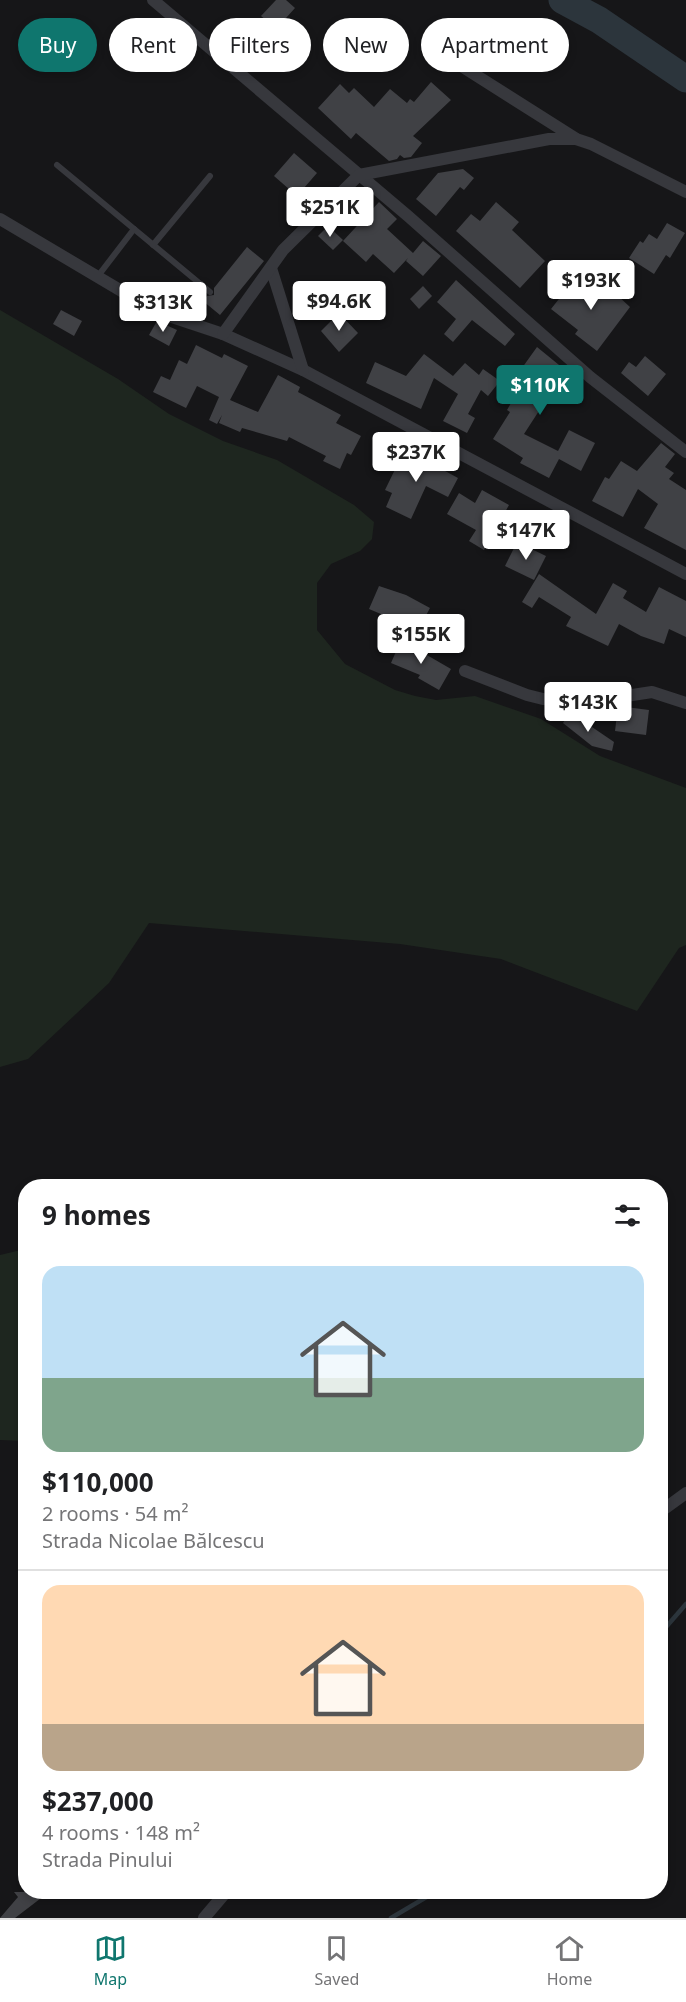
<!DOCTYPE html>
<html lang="en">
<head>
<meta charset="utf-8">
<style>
  :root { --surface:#fff; --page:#f6f6f6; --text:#202124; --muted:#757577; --line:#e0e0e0; --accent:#0f766e }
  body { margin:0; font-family:"Noto Sans",sans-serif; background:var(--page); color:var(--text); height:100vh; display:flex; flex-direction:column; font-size:22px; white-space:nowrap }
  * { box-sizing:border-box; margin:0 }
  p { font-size:20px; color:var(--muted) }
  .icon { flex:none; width:33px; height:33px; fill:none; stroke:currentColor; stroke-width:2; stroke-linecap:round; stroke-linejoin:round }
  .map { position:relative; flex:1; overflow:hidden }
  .details { position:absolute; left:18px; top:1179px; width:650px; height:720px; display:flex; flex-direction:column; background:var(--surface); border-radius:24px; box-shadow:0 3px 9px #0003 }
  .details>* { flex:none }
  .guide { position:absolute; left:18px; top:18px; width:651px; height:54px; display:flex; gap:12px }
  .price { position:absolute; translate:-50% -51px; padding:0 14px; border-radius:6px; background:#fff; color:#222; font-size:20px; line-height:39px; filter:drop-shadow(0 2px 3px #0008) }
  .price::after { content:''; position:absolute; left:50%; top:36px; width:18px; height:14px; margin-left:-9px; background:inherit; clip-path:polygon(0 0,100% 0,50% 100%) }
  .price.active { background:var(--accent); color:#fff }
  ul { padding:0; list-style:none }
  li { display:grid; align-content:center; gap:12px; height:318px; padding:0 24px }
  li+li { border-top:2px solid var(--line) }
  li span { display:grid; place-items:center; height:186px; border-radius:18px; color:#555 }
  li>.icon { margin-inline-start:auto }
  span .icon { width:108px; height:108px; fill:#fffc; stroke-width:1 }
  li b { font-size:26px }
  h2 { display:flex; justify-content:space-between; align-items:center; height:72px; padding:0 24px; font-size:26px }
  .pill { padding:0 21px; border-radius:27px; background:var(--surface); box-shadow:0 3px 9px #0003; font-size:21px; line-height:54px }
  .pill.active { background:var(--accent); color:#fff }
  .menu { display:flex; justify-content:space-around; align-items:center; height:84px; border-top:2px solid var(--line); background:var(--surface); font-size:16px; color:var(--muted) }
  .menu a { display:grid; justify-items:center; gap:3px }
  .menu .active { color:var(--accent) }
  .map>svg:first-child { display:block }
</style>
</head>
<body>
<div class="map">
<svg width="686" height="1918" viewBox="0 0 686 1918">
  <rect width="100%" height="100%" fill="#161618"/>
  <!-- green -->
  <g fill="#1e261f">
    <path d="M 0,310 L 118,379 L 169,414 L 223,441 L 277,460 L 354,505 L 374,522 L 372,539 L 360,551 L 331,564 L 317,583 L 317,630 L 345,664 L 395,690 L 415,696 L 436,700 L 475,696 L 541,719 L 600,756 L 686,788 L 686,945 L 679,948 L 637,1011 L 501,959 L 400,944 L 149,923 L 109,983 L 28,1059 L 0,1067 Z"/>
    <path d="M 25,1249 L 25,1441 L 0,1440 L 0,1255 Z"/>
  </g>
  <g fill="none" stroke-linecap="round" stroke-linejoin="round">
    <!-- stream -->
    <g stroke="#2c353c" stroke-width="4.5">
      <path d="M 660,1634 L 686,1604"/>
      <path d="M 391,1918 L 435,1892"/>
    </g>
    <!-- river -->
    <path stroke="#2c353c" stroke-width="27" d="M 562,0 L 599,20 L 686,79"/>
  </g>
  <!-- building -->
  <g fill="#404145">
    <path d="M 276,0 L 286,0 L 295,8 L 286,18 L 293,23 L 278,39 L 283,43 L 264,63 L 244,44 L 267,21 L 261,16 Z"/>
    <path d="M 431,82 L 451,100 L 413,136 L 422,143 L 411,157 L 404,158 L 400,155 L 397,159 L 389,161 L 356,133 L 351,139 L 318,108 L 340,84 L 349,93 L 354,88 L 374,107 L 390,89 L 407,103 L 410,99 L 414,102 Z"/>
    <path d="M 294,153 L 317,173 L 297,196 L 274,176 Z"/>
    <path d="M 463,169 L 474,178 L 464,190 L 460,187 L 436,216 L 416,199 L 438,173 Z"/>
    <path d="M 379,202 L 397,219 L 387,229 L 413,253 L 423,241 L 441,256 L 423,276 L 406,261 L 408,258 L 394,273 L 373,254 L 366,262 L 343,241 Z"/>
    <path d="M 496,202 L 519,222 L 512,230 L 545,261 L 520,288 L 456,231 L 471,214 L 480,221 Z"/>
    <path d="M 667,223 L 685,233 L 670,258 L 666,255 L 654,274 L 629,258 L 640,241 L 643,243 L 649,234 L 657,239 Z"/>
    <path d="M 328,226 L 343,240 L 333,250 L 318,236 Z"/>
    <path d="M 247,247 L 264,261 L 220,315 L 203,301 L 207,296 L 214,295 L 214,288 Z"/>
    <path d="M 584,277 L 600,290 L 605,284 L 630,307 L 597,351 L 575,334 L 578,330 L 551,309 L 570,285 L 575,289 Z"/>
    <path d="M 456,280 L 515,334 L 505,346 L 472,320 L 453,342 L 444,334 L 456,319 L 437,302 Z"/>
    <path d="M 423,286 L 432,296 L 419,309 L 410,299 Z"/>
    <path d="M 61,310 L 82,321 L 74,336 L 53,324 Z"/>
    <path d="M 339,313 L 358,333 L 339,352 L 321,331 Z"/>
    <path d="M 157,321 L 177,330 L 169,346 L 149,335 Z"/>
    <path d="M 196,345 L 222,358 L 224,354 L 248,366 L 230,400 L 258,412 L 278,375 L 300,387 L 298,392 L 341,415 L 336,423 L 361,436 L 351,455 L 347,453 L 340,469 L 323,461 L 326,456 L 289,437 L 287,441 L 242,428 L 240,432 L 219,423 L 222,415 L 217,424 L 209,420 L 219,397 L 197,386 L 186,408 L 153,392 L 161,376 L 170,380 L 179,360 L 187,364 Z"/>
    <path d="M 537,347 L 575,378 L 557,403 L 548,397 L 524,434 L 558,451 L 569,430 L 595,443 L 581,471 L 559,459 L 549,478 L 520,463 L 523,458 L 493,439 L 510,412 L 507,410 L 511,403 L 502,396 Z"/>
    <path d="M 424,354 L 453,376 L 465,363 L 479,375 L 483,369 L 500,381 L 488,396 L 481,390 L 468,414 L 475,418 L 467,433 L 443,421 L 458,394 L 434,378 L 421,409 L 366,383 L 375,362 L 406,376 Z"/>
    <path d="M 645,356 L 666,374 L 648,396 L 621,373 L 629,362 L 636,367 Z"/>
    <path d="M 661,443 L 675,454 L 665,467 L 674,473 L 669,479 L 686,490 L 686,550 L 644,528 L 658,504 L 638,489 L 623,517 L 592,501 L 605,477 L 609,479 L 621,461 L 637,471 Z"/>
    <path d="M 405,449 L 458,478 L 448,497 L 426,486 L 411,519 L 386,507 L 392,493 L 385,490 Z"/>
    <path d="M 482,490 L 509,505 L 484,550 L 469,541 L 476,530 L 447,514 L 459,493 L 475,503 Z"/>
    <path d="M 517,542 L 546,556 L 534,580 L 505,566 Z"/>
    <path d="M 539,574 L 596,614 L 613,583 L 627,591 L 623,598 L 646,612 L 659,587 L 686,601 L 686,637 L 669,629 L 664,644 L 641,636 L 619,624 L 608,646 L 566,626 L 571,617 L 539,597 L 532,608 L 522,602 Z"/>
    <path d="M 379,586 L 406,595 L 430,608 L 423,621 L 412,615 L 407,625 L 369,609 Z"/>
    <path d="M 401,640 L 451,669 L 439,690 L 418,678 L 420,675 L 391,663 Z"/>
    <path d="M 618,706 L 649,710 L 646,735 L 615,731 Z"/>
    <path d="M 570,712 L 614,742 L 612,751 L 592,746 L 563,723 Z"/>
    <path d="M 14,1892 L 49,1892 L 15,1918 L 0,1918 L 18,1897 Z"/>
  </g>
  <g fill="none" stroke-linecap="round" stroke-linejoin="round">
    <!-- lane -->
    <g stroke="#37383d" stroke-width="6">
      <path d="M 57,165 L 210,292"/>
      <path d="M 153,245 L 210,176"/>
      <path d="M 98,276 L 134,229"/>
      <path d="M 179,321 L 201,284"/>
    </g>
    <!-- street -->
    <g stroke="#37383d" stroke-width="12">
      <path d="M 153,0 L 408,216 L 590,377 L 686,452"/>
      <path d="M 455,62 L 575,138"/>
      <path d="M 0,219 L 157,312 L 223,334 L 303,370 L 686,574"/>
      <path d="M 271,268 L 303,370"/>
      <path d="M 223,334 L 283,250 L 359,175 L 549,139 L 576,139 L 591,144 L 686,192"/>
      <path d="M 465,671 L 527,695 L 543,699 L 593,701 L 652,692 L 686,703"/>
      <path d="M 660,1512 L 686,1493"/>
      <path d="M 204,1918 L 226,1892"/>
    </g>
  </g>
</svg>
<b class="price" style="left:330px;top:238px">$251K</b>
<b class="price" style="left:591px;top:311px">$193K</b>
<b class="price" style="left:339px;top:332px">$94.6K</b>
<b class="price" style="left:163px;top:333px">$313K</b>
<b class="price active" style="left:540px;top:416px">$110K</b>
<b class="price" style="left:416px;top:483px">$237K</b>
<b class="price" style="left:526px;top:561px">$147K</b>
<b class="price" style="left:421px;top:665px">$155K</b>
<b class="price" style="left:588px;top:733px">$143K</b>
<div class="guide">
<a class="pill active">Buy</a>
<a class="pill">Rent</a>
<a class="pill">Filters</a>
<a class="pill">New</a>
<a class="pill">Apartment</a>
</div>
<section class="details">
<h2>9 homes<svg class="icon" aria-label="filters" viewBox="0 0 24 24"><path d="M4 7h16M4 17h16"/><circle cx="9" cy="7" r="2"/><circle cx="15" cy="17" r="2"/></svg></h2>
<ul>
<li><span style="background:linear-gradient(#bfe0f5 60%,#7fa58c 0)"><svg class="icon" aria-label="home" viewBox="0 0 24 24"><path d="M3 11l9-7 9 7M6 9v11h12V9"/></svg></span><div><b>$110,000</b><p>2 rooms · 54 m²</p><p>Strada Nicolae Bălcescu</p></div></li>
<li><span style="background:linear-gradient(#ffd9b3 75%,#b9a48a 0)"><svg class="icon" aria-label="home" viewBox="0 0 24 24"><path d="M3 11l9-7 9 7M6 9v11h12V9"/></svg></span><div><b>$237,000</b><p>4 rooms · 148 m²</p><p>Strada Pinului</p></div></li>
</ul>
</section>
</div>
<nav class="menu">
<a class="active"><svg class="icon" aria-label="map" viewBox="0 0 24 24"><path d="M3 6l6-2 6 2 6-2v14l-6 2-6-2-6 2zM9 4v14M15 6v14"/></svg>Map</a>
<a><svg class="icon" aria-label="saved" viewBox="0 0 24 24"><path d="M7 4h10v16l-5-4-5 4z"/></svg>Saved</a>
<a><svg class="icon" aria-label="home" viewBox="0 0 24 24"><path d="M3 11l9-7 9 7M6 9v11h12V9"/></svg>Home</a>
</nav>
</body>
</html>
